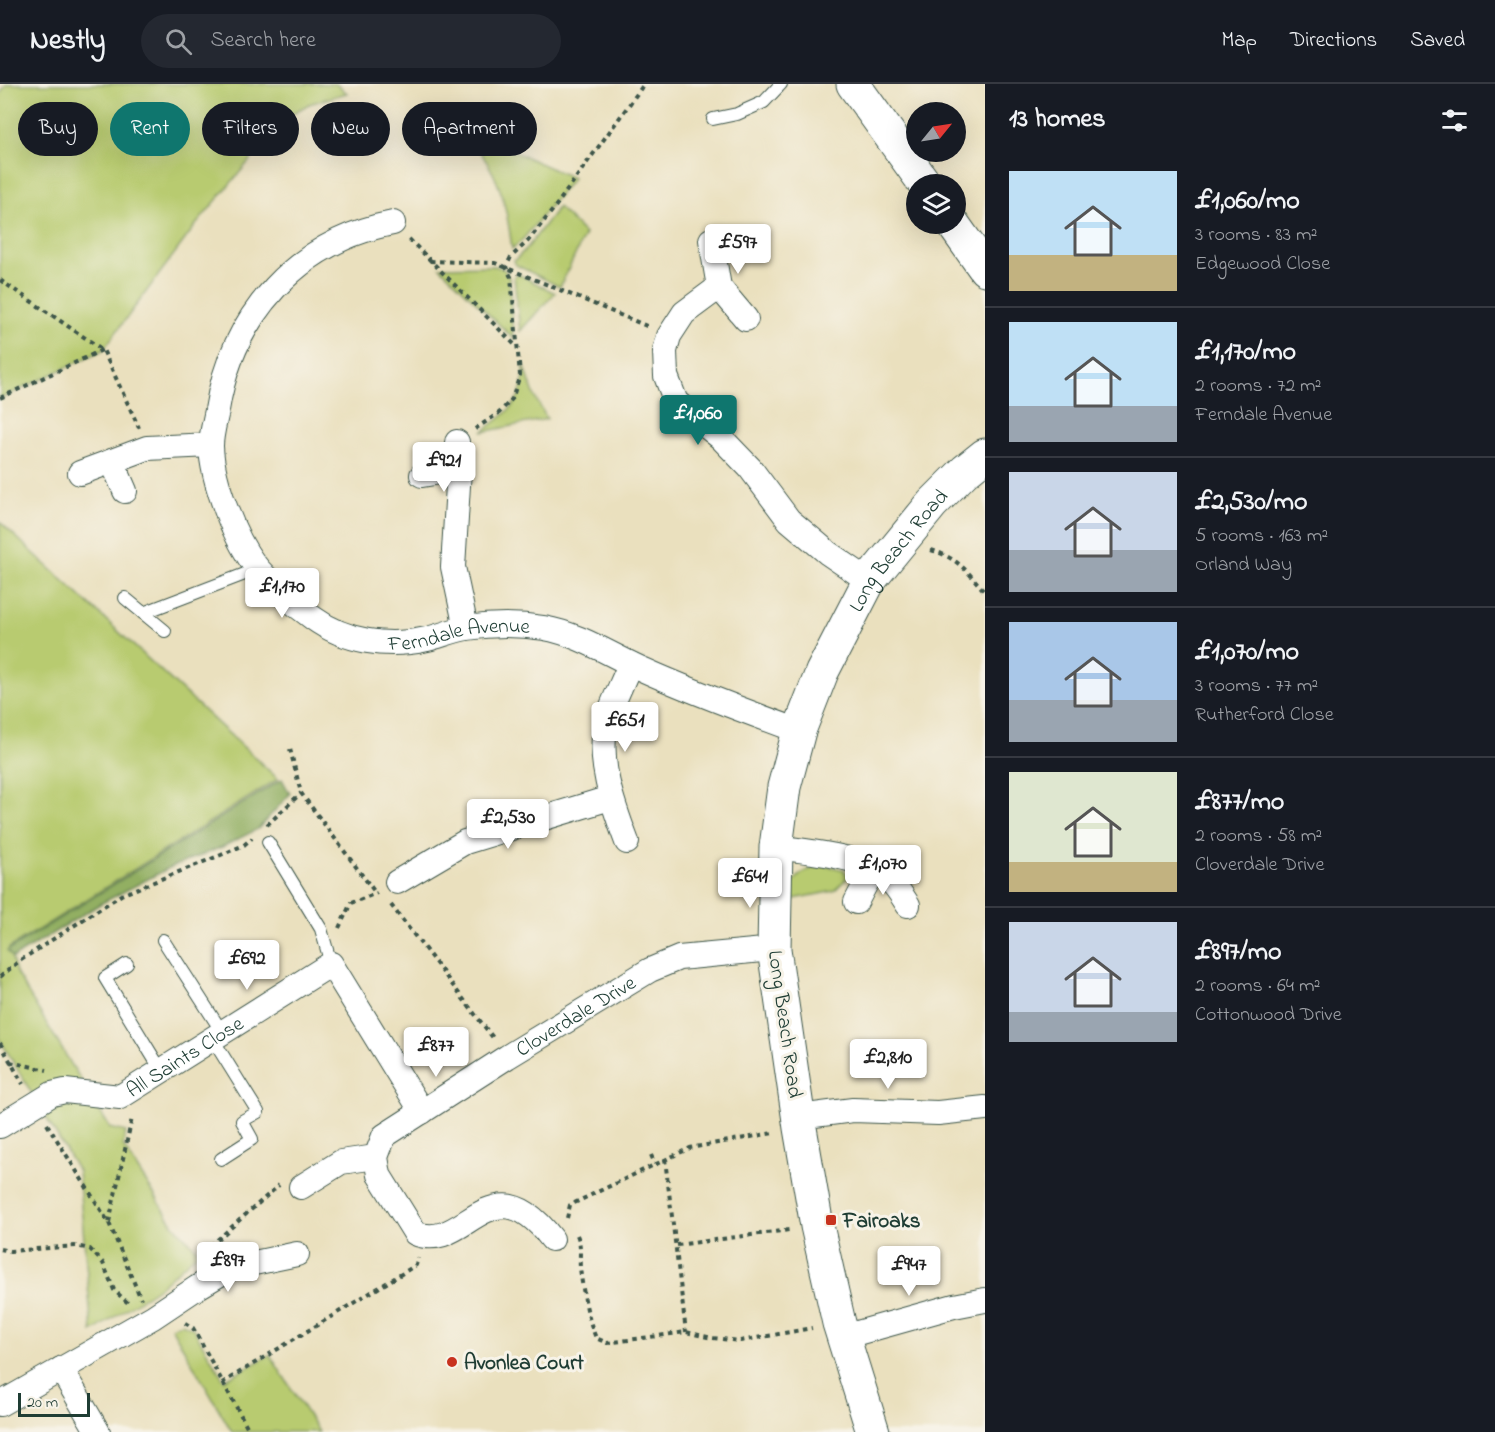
<!DOCTYPE html>
<html lang="en">
<head>
<meta charset="utf-8">
<style>
  :root { --surface:#171b24; --page:#242831; --text:#f1f3f6; --muted:#9ea1a6; --line:#363941; --accent:#0f766e }
  body { margin:0; font-family:"Indie Flower",sans-serif; background:var(--page); color:var(--text); height:100vh; display:flex; flex-direction:column; font-size:22px; white-space:nowrap }
  * { box-sizing:border-box; margin:0 }
  p { font-size:20px; color:var(--muted) }
  .icon { flex:none; width:33px; height:33px; fill:none; stroke:currentColor; stroke-width:2; stroke-linecap:round; stroke-linejoin:round }
  .map { position:relative; flex:1; overflow:hidden }
  .drawer { display:flex; flex-direction:column; background:var(--surface); width:510px }
  .drawer>* { flex:none }
  .top-card { position:absolute; left:18px; top:18px; width:570px; height:54px; display:flex; gap:12px }
  .needle { width:39px; rotate:60deg }
  .controls { position:absolute; left:906px; top:18px; display:grid; gap:12px }
  .controls a { display:grid; place-items:center; width:60px; height:60px; border-radius:50%; background:var(--surface); box-shadow:0 6px 24px #0002; font-size:30px }
  .scale { position:absolute; left:18px; bottom:15px; width:72px; box-sizing:border-box; padding-left:6px; border:3px solid #1f3d34; border-top:0; font-size:16px; line-height:21px; white-space:nowrap; color:#1f3d34; -webkit-text-stroke:4px #f7f3e8; paint-order:stroke }
  .price { position:absolute; translate:-50% -51px; padding:0 14px; border-radius:6px; background:#fff; color:#222; font-size:20px; line-height:39px; filter:drop-shadow(0 2px 3px #0008) }
  .price::after { content:''; position:absolute; left:50%; top:36px; width:18px; height:14px; margin-left:-9px; background:inherit; clip-path:polygon(0 0,100% 0,50% 100%) }
  .price.selected { background:var(--accent); color:#fff }
  ul { padding:0; list-style:none }
  li { display:flex; align-items:center; gap:18px; height:150px; padding:0 24px }
  li+li { border-top:2px solid var(--line) }
  li span { display:grid; place-items:center; flex:none; width:168px; height:120px; border-radius:0px; color:#555 }
  li>.icon { margin-inline-start:auto }
  span .icon { width:72px; height:72px; fill:#fffc; stroke-width:1 }
  li b { font-size:26px }
  h2 { display:flex; justify-content:space-between; align-items:center; height:72px; padding:0 24px; font-size:26px }
  .tag { padding:0 21px; border-radius:27px; background:var(--surface); box-shadow:0 6px 24px #0002; font-size:21px; line-height:54px }
  .tag.selected { background:var(--accent); color:#fff }
  header { display:flex; align-items:center; gap:36px; box-sizing:border-box; height:84px; padding:0 30px; background:var(--surface); border-bottom:2px solid var(--line) }
  header strong { font-size:28px }
  nav { display:flex; gap:33px; margin-inline-start:auto; font-size:21px }
  .search { width:420px; height:54px; background:var(--page); display:flex; align-items:center; gap:15px; box-sizing:border-box; padding:0 21px; border-radius:33px; color:var(--muted); font-size:22px }
  main { display:flex; flex:1; min-height:0 }
  .map>svg:first-child { display:block }
</style>
</head>
<body>
<header>
<strong>Nestly</strong>
<div class="search"><svg class="icon" aria-label="search" viewBox="0 0 24 24"><circle cx="10" cy="10" r="6"/><path d="M15 15l6 6"/></svg>Search here</div>
<nav><a>Map</a><a>Directions</a><a>Saved</a></nav>
</header>
<main>
<div class="map">
<svg width="985" height="1348" viewBox="0 0 985 1348">
  <rect width="100%" height="100%" fill="#f7f3e8"/>
  <filter id="ink" filterUnits="userSpaceOnUse"><feTurbulence type="fractalNoise" baseFrequency=".0167" numOctaves="2"/><feDisplacementMap in="SourceGraphic" scale="12" xChannelSelector="R" yChannelSelector="G"/><feConvolveMatrix kernelMatrix="1 2 1 2 8 2 1 2 1" color-interpolation-filters="sRGB"/></filter>
  <filter id="wash" filterUnits="userSpaceOnUse"><feTurbulence type="fractalNoise" baseFrequency=".008" numOctaves="4" result="noise"/><feDisplacementMap in="SourceGraphic" scale="24" xChannelSelector="R" yChannelSelector="G"/><feGaussianBlur stdDeviation="1.35" result="paint"/><feColorMatrix in="noise" values="0 0 0 0 0 0 0 0 0 0 0 0 0 0 0 0 0 1.4 0 .05"/><feComposite in="paint" operator="in"/></filter>
  <g filter="url(#wash)">
    <rect width="100%" height="100%" fill="#eae0be"/>
    <!-- green -->
    <g fill="#b8cb6f" stroke="#6c8452" stroke-width="1.5">
      <path d="M 7,0 L 336,0 L 347,9 L 309,20 L 286,33 L 195,142 L 103,266 L 0,315 L 0,10 Z"/>
      <path d="M 470,48 L 573,94 L 524,154 L 512,165 C 506,116 499,88 467,51 Z"/>
      <path d="M 558,123 L 585,150 L 560,203 L 516,181 L 514,177 L 528,163 Z"/>
      <path d="M 495,182 L 504,185 L 509,194 L 513,254 L 440,183 Z"/>
      <path d="M 518,190 L 555,209 L 520,247 L 514,192 Z"/>
      <path d="M 524,281 L 535,313 L 547,335 L 482,348 C 509,327 525,318 524,281 Z"/>
      <path d="M 0,438 L 278,695 L 9,864 L 16,889 L 110,1044 L 126,1048 L 123,1062 L 173,1140 L 199,1168 L 159,1203 L 92,1248 L 78,1087 L 0,956 Z"/>
      <path d="M 820,782 L 833,783 L 844,786 L 848,793 L 834,807 L 794,815 L 786,811 C 794,794 801,787 820,782 Z"/>
      <path d="M 182,1239 L 193,1244 L 224,1296 L 270,1271 L 319,1348 L 232,1348 L 171,1243 Z"/>
    </g>
    <!-- forest -->
    <path fill="#92af62" stroke="#58764b" stroke-width="1.5" d="M 282,695 L 290,710 L 258,745 L 222,763 L 169,784 L 100,820 L 13,874 L 7,867 Z"/>
  </g>
  <g filter="url(#ink)">
    <g fill="none" stroke-linecap="round" stroke-linejoin="round">
      <!-- lane casing -->
      <g stroke="#3d5549" stroke-width="14">
        <g id="lane">
          <path d="M 713,35 L 737,30 L 764,18 L 781,0"/>
          <path d="M 125,514 L 165,547"/>
          <path d="M 143,529 L 258,485"/>
          <path d="M 268,758 L 321,845 L 331,880"/>
          <path d="M 163,856 L 222,948"/>
          <path d="M 127,880 L 105,894 L 161,986"/>
          <path d="M 212,954 L 258,1028 L 242,1037 L 252,1055 L 221,1075"/>
        </g>
      </g>
      <!-- street casing -->
      <g stroke="#3d5549" stroke-width="26">
        <g id="street">
          <path id="s1" d="M 393,139 C 298,157 232,231 217,326 C 215,337 211,350 211,362 C 212,397 236,460 259,486 C 274,503 295,521 313,534 C 346,558 387,564 427,555 C 440,552 453,546 467,544 C 492,540 519,540 544,544 C 579,550 612,572 644,586 C 695,609 747,628 799,647"/>
          <path d="M 711,156 L 719,203 L 746,235"/>
          <path d="M 719,203 L 684,229 L 669,252 L 665,267 L 666,292 L 676,318 L 721,354 L 750,384 L 789,436 L 828,469 L 869,497"/>
          <path d="M 457,358 L 459,385 L 453,483 L 466,544"/>
          <path d="M 112,377 L 125,407"/>
          <path d="M 80,389 L 147,364 L 211,361"/>
          <path d="M 422,391 L 459,385"/>
          <path d="M 627,758 C 613,721 596,675 607,636 C 613,617 623,598 630,580"/>
          <path d="M 776,763 C 816,769 866,770 895,802 C 900,808 904,815 908,821"/>
          <path d="M 397,798 L 465,758 L 610,714"/>
          <path d="M 856,818 L 873,786"/>
          <path d="M 799,1033 L 853,1026 L 938,1029 L 985,1024"/>
          <path id="s2" d="M 0,1042 L 52,1010 L 65,1007 L 120,1013 L 331,880 L 422,1028"/>
          <path d="M 301,1103 L 341,1078 L 376,1073"/>
          <path id="s3" d="M 552,1155 C 491,1074 465,1171 415,1149 L 379,1091 L 376,1073 L 384,1052 L 507,973 L 650,886 L 679,874 L 774,865"/>
          <path d="M 843,1253 L 954,1222 L 985,1216"/>
          <path d="M 61,1285 L 98,1348"/>
          <path d="M 0,1320 L 153,1233 L 198,1203 L 230,1184 L 297,1170"/>
        </g>
      </g>
      <!-- secondary casing -->
      <g stroke="#3d5549" stroke-width="35">
        <g id="secondary">
          <path d="M 853,0 L 925,100"/>
          <path d="M 953,140 L 985,185"/>
          <path id="s4" d="M 873,1348 L 839,1239 L 817,1142 L 800,1044 L 774,865 L 776,763 L 784,703 L 799,647 L 822,588 L 869,497 L 932,420 L 965,387 L 985,371"/>
        </g>
      </g>
      <!-- path -->
      <g stroke="#3d5549" stroke-width="4" stroke-dasharray="4.5 4.5" stroke-linecap="butt">
        <path d="M 409,155 L 516,262"/>
        <path d="M 430,177 L 495,179 L 649,243"/>
        <path d="M 0,196 L 103,266 L 139,344"/>
        <path d="M 0,314 L 102,266"/>
        <path d="M 475,345 L 499,329 L 512,315 L 520,291 L 511,193 L 506,183 L 511,173 L 528,157 L 552,127 L 644,0"/>
        <path d="M 931,466 C 958,474 967,487 985,508"/>
        <path d="M 290,665 L 301,709 L 374,807"/>
        <path d="M 267,741 L 301,709"/>
        <path d="M 391,821 L 494,955"/>
        <path d="M 339,844 L 351,819 L 377,809"/>
        <path d="M 0,893 L 18,878 L 121,811 L 221,771 L 244,761 L 252,754"/>
        <path d="M 0,959 L 23,1000"/>
        <path d="M 10,978 L 47,986"/>
        <path d="M 47,1040 L 109,1139 L 141,1215"/>
        <path d="M 651,1071 L 655,1080"/>
        <path d="M 665,1075 L 686,1248"/>
        <path d="M 567,1134 L 570,1121 L 690,1064 L 773,1049"/>
        <path d="M 109,1138 L 132,1034"/>
        <path d="M 577,1151 C 582,1162 579,1172 580,1184 C 583,1207 587,1233 596,1254 L 607,1259 L 686,1248 L 712,1254 L 740,1257 L 812,1244"/>
        <path d="M 677,1161 L 789,1146"/>
        <path d="M 0,1165 L 10,1167 L 76,1162 L 90,1165 L 103,1179 L 114,1206 L 129,1220"/>
        <path d="M 197,1174 L 279,1101"/>
        <path d="M 185,1239 L 193,1244 L 250,1348"/>
        <path d="M 222,1299 L 416,1181 L 418,1174"/>
      </g>
      <!-- lane -->
      <use href="#lane" stroke="#fff" stroke-width="12"/>
      <!-- street -->
      <use href="#street" stroke="#fff" stroke-width="24"/>
      <!-- secondary -->
      <use href="#secondary" stroke="#fff" stroke-width="33"/>
    </g>
  </g>
  <!-- markers -->
  <g fill="#c8321e" stroke="#f7f3e8" stroke-width="2">
    <rect x="825" y="1130" width="12" height="12" rx="3"/>
    <circle cx="452" cy="1278" r="6"/>
  </g>
  <g text-anchor="middle" stroke-width="6" stroke-linejoin="round" paint-order="stroke">
    <!-- street labels -->
    <g font-size="21" fill="#1f3d34" stroke="#f7f3e8">
      <text dy="7" stroke="none"><textPath href="#s4" startOffset="922">Long Beach Road</textPath></text>
      <text dy="7" stroke="none"><textPath href="#s1" startOffset="670">Ferndale Avenue</textPath></text>
      <text dy="7" stroke="none"><textPath href="#s3" startOffset="492">Cloverdale Drive</textPath></text>
      <text transform="translate(786 940) rotate(82)" y="7">Long Beach Road</text>
      <text dy="7" stroke="none"><textPath href="#s2" startOffset="206">All Saints Close</textPath></text>
    </g>
    <!-- poi labels -->
    <g font-size="21" font-weight="bold" fill="#1f3d34" stroke="#f7f3e8" text-anchor="start">
      <text x="843" y="1143">Fairoaks</text>
      <text x="464" y="1285">Avonlea Court</text>
    </g>
  </g>
</svg>
<div class="controls">
<a><svg class="needle" viewBox="-14 -14 28 28"><path d="M0-13l5 13h-10z" fill="#e53935"/><path d="M0 13l5-13h-10z" fill="#9ea1a6"/></svg></a>
<a><svg class="icon" aria-label="layers" viewBox="0 0 24 24"><path d="M12 4l9 5-9 5-9-5zM3 14l9 5 9-5"/></svg></a>
</div>
<div class="scale">20 m</div>
<b class="price" style="left:738px;top:191px">£597</b>
<b class="price selected" style="left:698px;top:362px">£1,060</b>
<b class="price" style="left:444px;top:409px">£921</b>
<b class="price" style="left:282px;top:535px">£1,170</b>
<b class="price" style="left:625px;top:669px">£651</b>
<b class="price" style="left:508px;top:766px">£2,530</b>
<b class="price" style="left:883px;top:812px">£1,070</b>
<b class="price" style="left:750px;top:825px">£641</b>
<b class="price" style="left:247px;top:907px">£692</b>
<b class="price" style="left:436px;top:994px">£877</b>
<b class="price" style="left:888px;top:1006px">£2,810</b>
<b class="price" style="left:228px;top:1209px">£897</b>
<b class="price" style="left:909px;top:1213px">£947</b>
<div class="top-card">
<a class="tag">Buy</a>
<a class="tag selected">Rent</a>
<a class="tag">Filters</a>
<a class="tag">New</a>
<a class="tag">Apartment</a>
</div>
</div>
<section class="drawer">
<h2>13 homes<svg class="icon" aria-label="filters" viewBox="0 0 24 24"><path d="M4 7h16M4 17h16"/><circle cx="9" cy="7" r="2"/><circle cx="15" cy="17" r="2"/></svg></h2>
<ul>
<li><span style="background:linear-gradient(#bfe0f5 70%,#c2b280 0)"><svg class="icon" aria-label="home" viewBox="0 0 24 24"><path d="M3 11l9-7 9 7M6 9v11h12V9"/></svg></span><div><b>£1,060/mo</b><p>3 rooms · 83 m²</p><p>Edgewood Close</p></div></li>
<li><span style="background:linear-gradient(#bfe0f5 70%,#9aa5b1 0)"><svg class="icon" aria-label="home" viewBox="0 0 24 24"><path d="M3 11l9-7 9 7M6 9v11h12V9"/></svg></span><div><b>£1,170/mo</b><p>2 rooms · 72 m²</p><p>Ferndale Avenue</p></div></li>
<li><span style="background:linear-gradient(#c9d6e8 65%,#9aa5b1 0)"><svg class="icon" aria-label="home" viewBox="0 0 24 24"><path d="M3 11l9-7 9 7M6 9v11h12V9"/></svg></span><div><b>£2,530/mo</b><p>5 rooms · 163 m²</p><p>Orland Way</p></div></li>
<li><span style="background:linear-gradient(#a9c7e8 65%,#9aa5b1 0)"><svg class="icon" aria-label="home" viewBox="0 0 24 24"><path d="M3 11l9-7 9 7M6 9v11h12V9"/></svg></span><div><b>£1,070/mo</b><p>3 rooms · 77 m²</p><p>Rutherford Close</p></div></li>
<li><span style="background:linear-gradient(#dfe7d0 75%,#c2b280 0)"><svg class="icon" aria-label="home" viewBox="0 0 24 24"><path d="M3 11l9-7 9 7M6 9v11h12V9"/></svg></span><div><b>£877/mo</b><p>2 rooms · 58 m²</p><p>Cloverdale Drive</p></div></li>
<li><span style="background:linear-gradient(#c9d6e8 75%,#9aa5b1 0)"><svg class="icon" aria-label="home" viewBox="0 0 24 24"><path d="M3 11l9-7 9 7M6 9v11h12V9"/></svg></span><div><b>£897/mo</b><p>2 rooms · 64 m²</p><p>Cottonwood Drive</p></div></li>
</ul>
</section>
</main>
</body>
</html>
